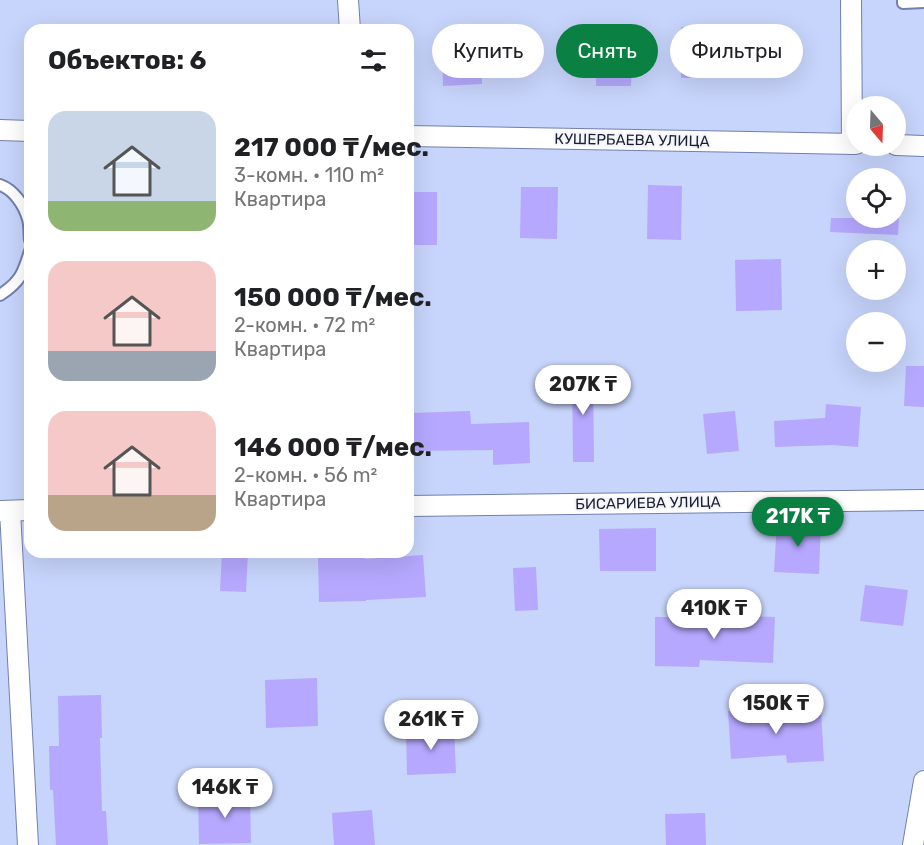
<!DOCTYPE html>
<html lang="ru">
<head>
<meta charset="utf-8">
<style>
  :root { --surface:#fff; --page:#f2f2f2; --text:#202124; --muted:#757577; --accent:#0b8043 }
  body { margin:0; font-family:Rubik,sans-serif; background:var(--page); color:var(--text); height:100vh; display:flex; flex-direction:column; font-size:22px; white-space:nowrap }
  * { box-sizing:border-box; margin:0 }
  p { font-size:20px; color:var(--muted) }
  .icon { flex:none; width:33px; height:33px; fill:none; stroke:currentColor; stroke-width:2; stroke-linecap:round; stroke-linejoin:round }
  .map { position:relative; flex:1; overflow:hidden }
  .side { position:absolute; left:24px; top:24px; width:390px; height:534px; display:flex; flex-direction:column; background:var(--surface); border-radius:18px; box-shadow:0 6px 24px #0002 }
  .side>* { flex:none }
  .guide { position:absolute; left:432px; top:24px; width:402px; height:54px; display:flex; gap:12px }
  .needle { width:39px; rotate:161deg }
  .controls { position:absolute; left:846px; top:96px; display:grid; gap:12px }
  .controls a { display:grid; place-items:center; width:60px; height:60px; border-radius:50%; background:var(--surface); box-shadow:0 6px 24px #0002; font-size:30px }
  .price { position:absolute; translate:-50% -51px; padding:0 14px; border-radius:21px; background:#fff; color:#222; font-size:20px; line-height:39px; filter:drop-shadow(0 2px 3px #0008) }
  .price::after { content:''; position:absolute; left:50%; top:36px; width:18px; height:14px; margin-left:-9px; background:inherit; clip-path:polygon(0 0,100% 0,50% 100%) }
  .price.current { background:var(--accent); color:#fff }
  ul { padding:0; list-style:none }
  li { display:flex; align-items:center; gap:18px; height:150px; padding:0 24px }
  li span { display:grid; place-items:center; flex:none; width:168px; height:120px; border-radius:18px; color:#555 }
  li>.icon { margin-inline-start:auto }
  span .icon { width:72px; height:72px; fill:#fffc; stroke-width:1 }
  li b { font-size:26px }
  h2 { display:flex; justify-content:space-between; align-items:center; height:72px; padding:0 24px; font-size:26px }
  .tag { padding:0 21px; border-radius:27px; background:var(--surface); box-shadow:0 6px 24px #0002; font-size:21px; line-height:54px }
  .tag.current { background:var(--accent); color:#fff }
  .map>svg:first-child { display:block }
</style>
</head>
<body>
<div class="map">
<svg width="924" height="845" viewBox="0 0 924 845">
  <rect width="100%" height="100%" fill="#c7d4fb"/>
  <!-- building -->
  <g fill="#b5a8fe">
    <path d="M 681,27 L 723,27 L 723,34 L 773,33 L 774,72 L 722,73 L 722,78 L 681,78 Z"/>
    <path d="M 481,39 L 482,84 L 443,86 L 442,40 Z"/>
    <path d="M 597,44 L 632,44 L 631,86 L 596,86 Z"/>
    <path d="M 648,185 L 682,186 L 681,240 L 647,239 Z"/>
    <path d="M 521,187 L 558,187 L 557,239 L 520,238 Z"/>
    <rect x="408" y="192" width="29" height="53"/>
    <path d="M 831,218 L 899,218 L 898,235 L 830,232 Z"/>
    <path d="M 781,259 L 782,310 L 736,311 L 735,260 Z"/>
    <path d="M 906,366 L 924,366 L 924,407 L 904,406 Z"/>
    <path d="M 572,369 L 593,369 L 594,462 L 573,462 Z"/>
    <path d="M 826,404 L 861,407 L 858,447 L 833,445 L 775,447 L 774,421 L 825,418 Z"/>
    <path d="M 470,411 L 471,424 L 529,422 L 530,463 L 493,465 L 493,450 L 411,451 L 410,413 Z"/>
    <path d="M 735,411 L 739,451 L 707,454 L 703,414 Z"/>
    <path d="M 777,521 L 821,523 L 819,574 L 774,572 Z"/>
    <path d="M 656,528 L 656,571 L 600,571 L 599,529 Z"/>
    <path d="M 222,552 L 248,552 L 246,592 L 220,591 Z"/>
    <path d="M 423,555 L 426,597 L 366,600 L 366,601 L 319,602 L 318,557 L 365,556 L 365,559 Z"/>
    <path d="M 536,567 L 538,610 L 515,611 L 513,568 Z"/>
    <path d="M 865,585 L 908,590 L 903,626 L 860,621 Z"/>
    <path d="M 716,615 L 775,617 L 773,663 L 700,660 L 699,667 L 655,666 L 655,617 L 716,617 Z"/>
    <path d="M 317,678 L 318,726 L 266,728 L 265,680 Z"/>
    <path d="M 101,695 L 102,738 L 100,738 L 102,811 L 106,811 L 108,845 L 56,845 L 53,790 L 50,790 L 49,746 L 59,746 L 58,696 Z"/>
    <path d="M 778,708 L 778,713 L 821,711 L 824,761 L 787,763 L 786,755 L 731,759 L 728,711 Z"/>
    <path d="M 454,727 L 456,773 L 407,775 L 406,729 Z"/>
    <path d="M 250,795 L 251,843 L 199,844 L 198,796 Z"/>
    <path d="M 372,810 L 375,845 L 334,845 L 332,813 Z"/>
    <path d="M 705,813 L 706,845 L 666,845 L 665,814 Z"/>
  </g>
  <g fill="none" stroke-linecap="round" stroke-linejoin="round">
    <!-- lane casing -->
    <g stroke="#7180ad" stroke-width="14">
      <g id="lane">
        <path d="M 903,0 L 903,3 L 924,2"/>
        <path d="M 0,185 C 14,190 24,205 28,219 C 30,226 29,234 30,240"/>
        <path d="M 0,295 C 20,282 23,274 30,251"/>
      </g>
    </g>
    <!-- street casing -->
    <g stroke="#7180ad" stroke-width="22">
      <g id="street">
        <path d="M 348,0 L 350,30"/>
        <path d="M 851,0 L 852,144"/>
        <path d="M 0,130 L 30,131"/>
        <path d="M 408,136 L 856,144"/>
        <path d="M 896,145 L 924,146"/>
        <path d="M 408,506 L 924,500"/>
        <path d="M 0,511 L 30,510"/>
        <path d="M 10,511 L 28,845"/>
        <path d="M 913,845 L 924,781"/>
      </g>
    </g>
    <!-- lane -->
    <use href="#lane" stroke="#fff" stroke-width="10"/>
    <!-- street -->
    <use href="#street" stroke="#fff" stroke-width="20"/>
  </g>
  <g text-anchor="middle" stroke-width="4.5" stroke-linejoin="round" paint-order="stroke">
    <!-- street labels -->
    <g font-size="15" fill="#1b2033" stroke="#f4f6fb">
      <text transform="translate(632 140) rotate(1)" y="5">КУШЕРБАЕВА УЛИЦА</text>
      <text transform="translate(648 503) rotate(-1)" y="5">БИСАРИЕВА УЛИЦА</text>
    </g>
  </g>
</svg>
<div class="controls">
<a><svg class="needle" viewBox="-14 -14 28 28"><path d="M0-13l5 13h-10z" fill="#e53935"/><path d="M0 13l5-13h-10z" fill="#757577"/></svg></a>
<a><svg class="icon" aria-label="locate" viewBox="0 0 24 24"><circle cx="12" cy="12" r="6"/><path d="M12 2v4M12 18v4M2 12h4M18 12h4"/></svg></a>
<a>+</a>
<a>−</a>
</div>
<b class="price" style="left:583px;top:416px">207K ₸</b>
<b class="price current" style="left:798px;top:548px">217K ₸</b>
<b class="price" style="left:714px;top:640px">410K ₸</b>
<b class="price" style="left:776px;top:735px">150K ₸</b>
<b class="price" style="left:431px;top:751px">261K ₸</b>
<b class="price" style="left:225px;top:819px">146K ₸</b>
<div class="guide">
<a class="tag">Купить</a>
<a class="tag current">Снять</a>
<a class="tag">Фильтры</a>
</div>
<section class="side">
<h2>Объектов: 6<svg class="icon" aria-label="filters" viewBox="0 0 24 24"><path d="M4 7h16M4 17h16"/><circle cx="9" cy="7" r="2"/><circle cx="15" cy="17" r="2"/></svg></h2>
<ul>
<li><span style="background:linear-gradient(#c9d6e8 75%,#8fb573 0)"><svg class="icon" aria-label="home" viewBox="0 0 24 24"><path d="M3 11l9-7 9 7M6 9v11h12V9"/></svg></span><div><b>217 000 ₸/мес.</b><p>3-комн. · 110 m²</p><p>Квартира</p></div></li>
<li><span style="background:linear-gradient(#f6c9c9 75%,#9aa5b1 0)"><svg class="icon" aria-label="home" viewBox="0 0 24 24"><path d="M3 11l9-7 9 7M6 9v11h12V9"/></svg></span><div><b>150 000 ₸/мес.</b><p>2-комн. · 72 m²</p><p>Квартира</p></div></li>
<li><span style="background:linear-gradient(#f6c9c9 70%,#b9a48a 0)"><svg class="icon" aria-label="home" viewBox="0 0 24 24"><path d="M3 11l9-7 9 7M6 9v11h12V9"/></svg></span><div><b>146 000 ₸/мес.</b><p>2-комн. · 56 m²</p><p>Квартира</p></div></li>
</ul>
</section>
</div>
</body>
</html>
